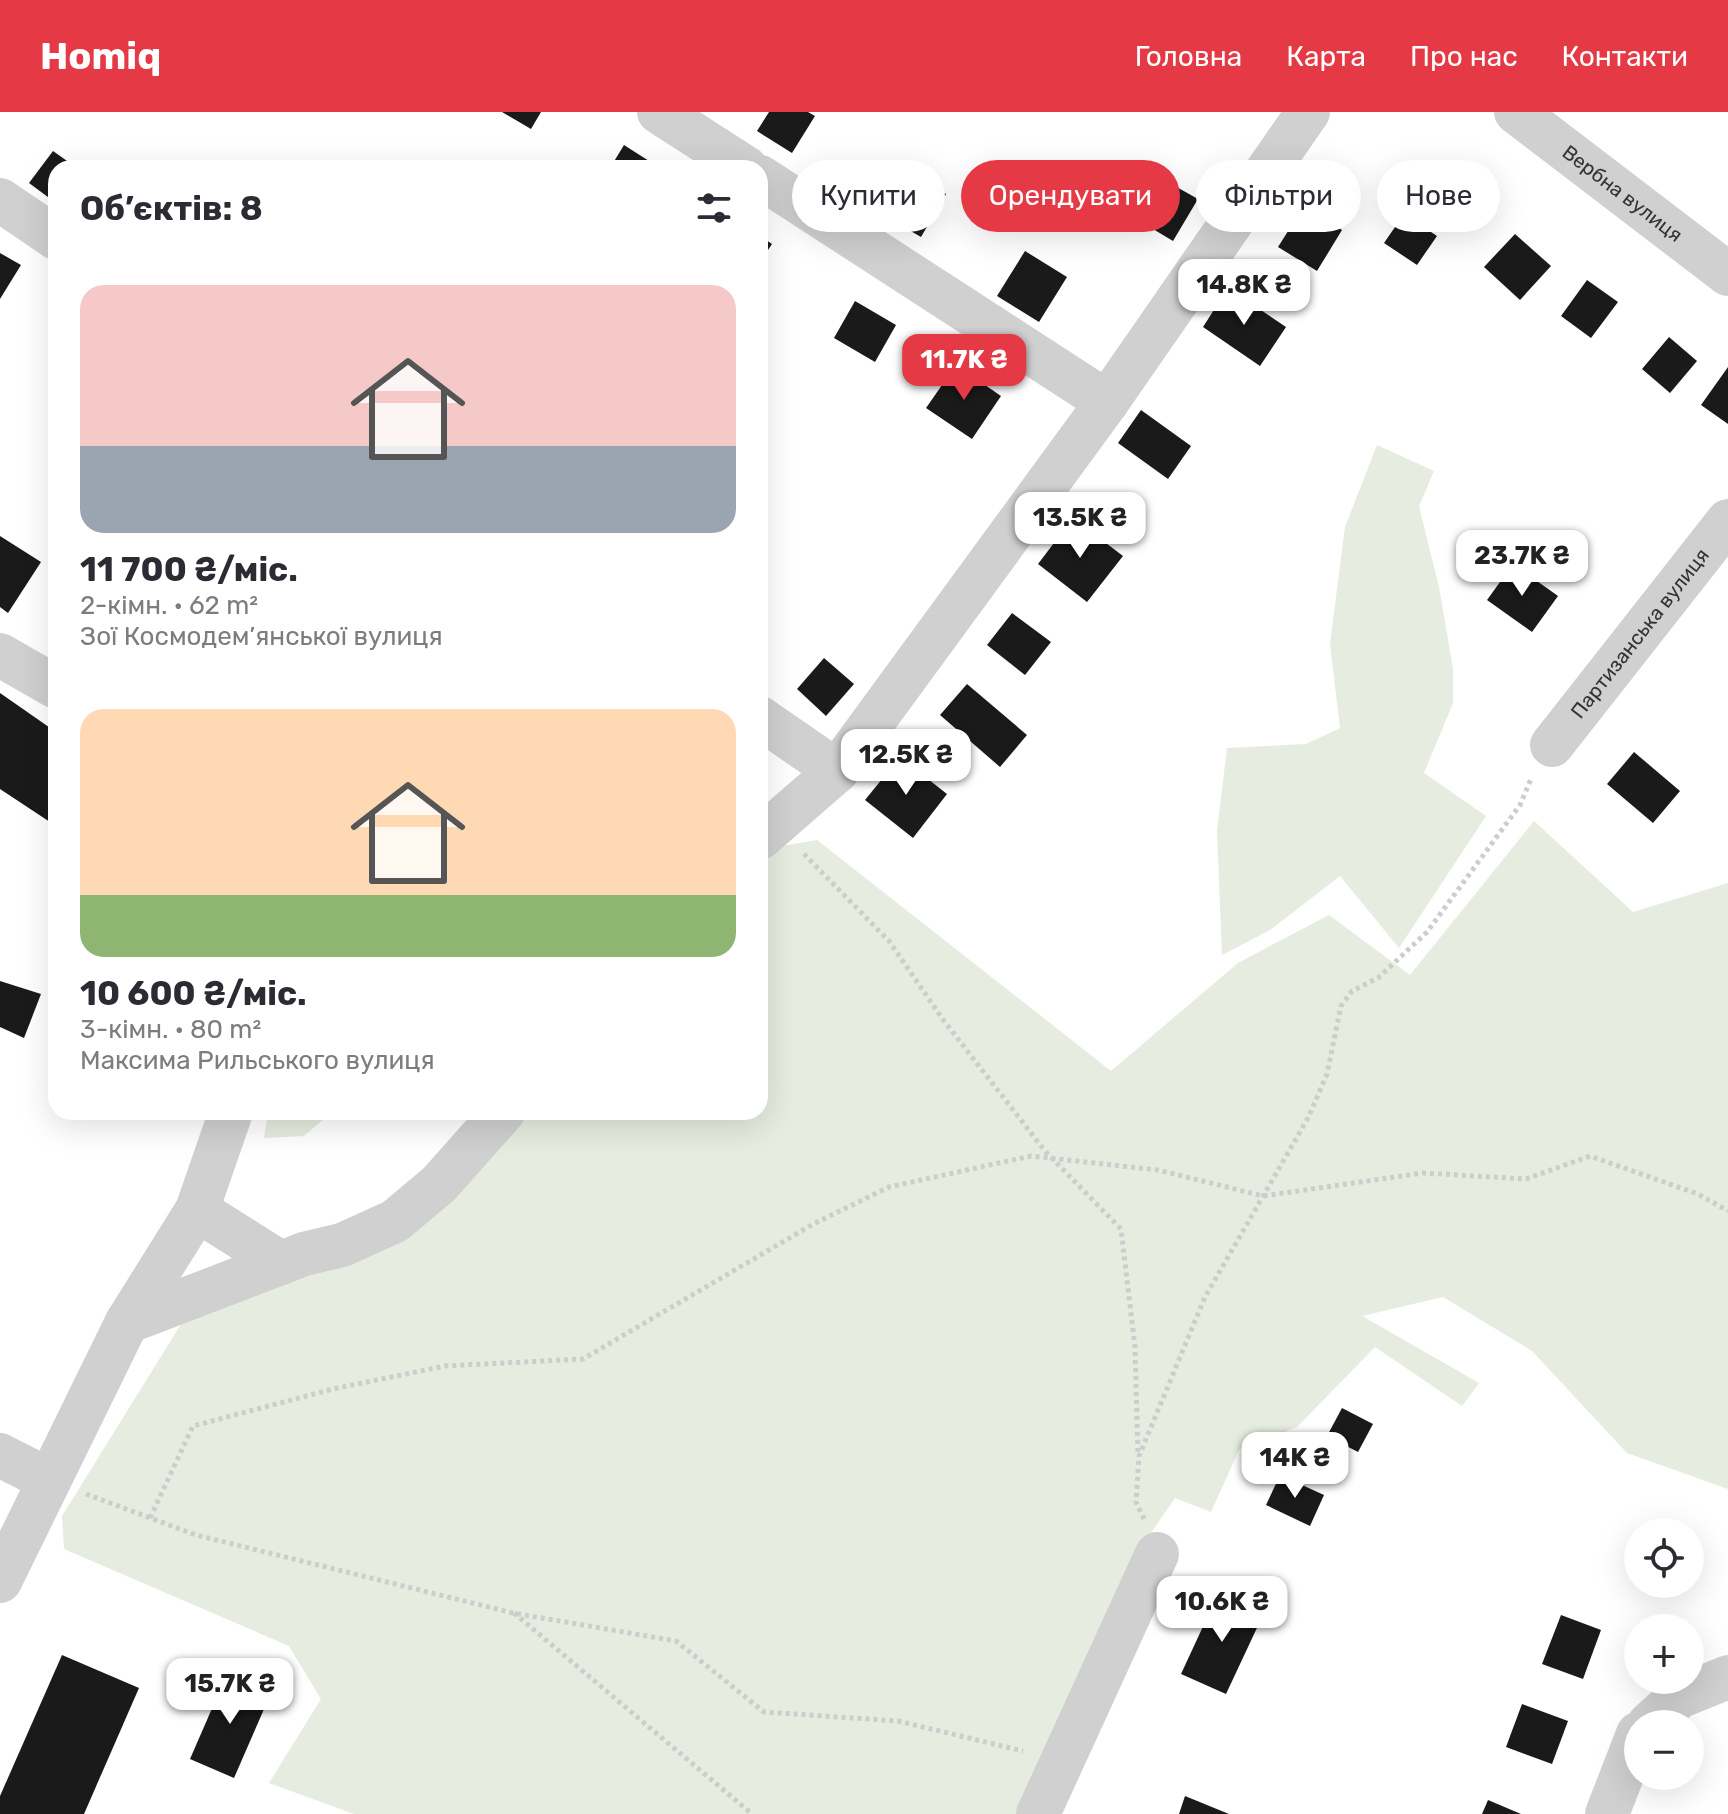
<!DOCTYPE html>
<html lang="uk">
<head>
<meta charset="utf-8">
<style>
  :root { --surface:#fff; --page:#f7f7f7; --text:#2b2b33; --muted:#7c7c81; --accent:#e63946 }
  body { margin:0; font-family:Rubik,sans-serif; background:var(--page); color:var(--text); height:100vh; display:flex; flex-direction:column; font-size:30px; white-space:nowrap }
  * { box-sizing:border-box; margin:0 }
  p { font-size:26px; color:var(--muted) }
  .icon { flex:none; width:44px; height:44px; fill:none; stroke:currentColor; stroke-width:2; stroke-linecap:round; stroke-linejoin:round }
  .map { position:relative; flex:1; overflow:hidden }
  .drawer { position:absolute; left:48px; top:48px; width:720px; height:960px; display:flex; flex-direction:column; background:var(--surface); border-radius:24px; box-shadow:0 8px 32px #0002 }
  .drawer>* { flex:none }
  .top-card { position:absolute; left:792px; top:48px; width:760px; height:72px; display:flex; gap:16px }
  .fabs { position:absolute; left:1624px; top:1406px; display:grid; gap:16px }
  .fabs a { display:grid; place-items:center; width:80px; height:80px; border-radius:50%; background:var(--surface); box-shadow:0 8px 32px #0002; font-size:40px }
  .price { position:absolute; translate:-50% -68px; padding:0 18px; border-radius:16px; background:#fff; color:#222; font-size:26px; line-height:52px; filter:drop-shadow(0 2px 4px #0008) }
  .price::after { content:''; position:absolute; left:50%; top:48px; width:24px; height:18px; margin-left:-12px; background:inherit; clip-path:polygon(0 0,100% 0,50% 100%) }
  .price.active { background:var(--accent); color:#fff }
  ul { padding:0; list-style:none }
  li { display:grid; align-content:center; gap:16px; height:424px; padding:0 32px }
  li span { display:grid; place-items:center; height:248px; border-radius:24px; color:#555 }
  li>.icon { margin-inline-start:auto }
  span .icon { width:144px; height:144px; fill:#fffc; stroke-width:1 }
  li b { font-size:34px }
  h2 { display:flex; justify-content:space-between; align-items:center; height:96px; padding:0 32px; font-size:34px }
  .chip { padding:0 28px; border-radius:36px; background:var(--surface); box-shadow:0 8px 32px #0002; font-size:28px; line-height:72px }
  .chip.active { background:var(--accent); color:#fff }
  header { display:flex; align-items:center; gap:48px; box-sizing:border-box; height:112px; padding:0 40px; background:var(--accent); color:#fff }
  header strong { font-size:38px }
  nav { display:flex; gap:44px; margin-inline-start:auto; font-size:28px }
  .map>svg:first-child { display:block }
</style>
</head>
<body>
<header>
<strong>Homiq</strong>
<nav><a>Головна</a><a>Карта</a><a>Про нас</a><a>Контакти</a></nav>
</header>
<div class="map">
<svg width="1728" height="1702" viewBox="0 0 1728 1702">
  <rect width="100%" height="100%" fill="#fff"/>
  <!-- green -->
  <g fill="#e6ecdf">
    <path d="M 1377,333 L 1434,359 L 1419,394 L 1439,475 L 1453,557 L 1453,591 L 1424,661 L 1486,704 L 1399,836 L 1340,764 L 1270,818 L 1222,843 L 1217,719 L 1227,636 L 1306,632 L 1340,616 L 1330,532 L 1345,415 Z"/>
    <path d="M 1534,709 L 1633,800 L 1728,771 L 1728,1377 L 1627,1341 L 1532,1239 L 1443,1185 L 1362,1204 L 1479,1271 L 1462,1294 L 1375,1235 L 1297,1315 L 1239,1338 L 1211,1400 L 1175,1386 L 1135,1444 L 1017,1702 L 354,1702 L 269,1671 L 321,1587 L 289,1534 L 64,1437 L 62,1404 L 183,1209 L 410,1114 L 519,1000 L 760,1000 L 760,754 L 782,734 L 817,728 L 1111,959 L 1238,851 L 1329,803 L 1410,863 Z"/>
    <path d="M 268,1000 L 332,1000 L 304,1024 L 264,1026 Z"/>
  </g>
  <!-- building -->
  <g fill="#1a1a1a">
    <path d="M 502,0 L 541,0 L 531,17 Z"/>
    <path d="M 769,0 L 808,0 L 815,4 L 792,41 L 757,19 Z"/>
    <path d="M 624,33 L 660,56 L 610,56 Z"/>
    <path d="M 53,39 L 77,56 L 56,56 L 56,91 L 29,71 Z"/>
    <path d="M 901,56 L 946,82 L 921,125 L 876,99 Z"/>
    <path d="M 1157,64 L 1198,87 L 1173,129 L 1133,105 Z"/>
    <path d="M 1304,94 L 1342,118 L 1317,159 L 1278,135 Z"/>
    <path d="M 1404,102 L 1437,124 L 1417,153 L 1384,131 Z"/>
    <path d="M 1515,122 L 1551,154 L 1520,188 L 1484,155 Z"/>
    <path d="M 760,124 L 772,132 L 760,150 Z"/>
    <path d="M 1025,139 L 1067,165 L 1039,210 L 997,184 Z"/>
    <path d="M 0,141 L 21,153 L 0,187 Z"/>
    <path d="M 1587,168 L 1618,190 L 1591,226 L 1561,204 Z"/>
    <path d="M 1228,176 L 1286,215 L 1260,254 L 1203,215 Z"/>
    <path d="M 855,189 L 896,213 L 875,250 L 834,226 Z"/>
    <path d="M 1669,225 L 1697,249 L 1670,281 L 1642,257 Z"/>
    <path d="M 956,253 L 1001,284 L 972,327 L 926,296 Z"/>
    <path d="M 1728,255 L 1728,312 L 1701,293 Z"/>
    <path d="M 1141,298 L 1191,334 L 1168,367 L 1118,331 Z"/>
    <path d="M 1073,406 L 1123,444 L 1087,490 L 1038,452 Z"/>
    <path d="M 0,424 L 41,450 L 8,501 L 0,495 Z"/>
    <path d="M 1513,452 L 1558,484 L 1532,520 L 1487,488 Z"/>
    <path d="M 1012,501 L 1051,530 L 1025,563 L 987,533 Z"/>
    <path d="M 824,546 L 854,572 L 826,604 L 797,577 Z"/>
    <path d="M 967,572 L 1027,623 L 1000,655 L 940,603 Z"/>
    <path d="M 0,581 L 56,620 L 56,714 L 0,677 Z"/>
    <path d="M 1634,640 L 1680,679 L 1653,711 L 1607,672 Z"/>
    <path d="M 900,645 L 947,682 L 913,726 L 865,688 Z"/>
    <path d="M 0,869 L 41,882 L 24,926 L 0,915 Z"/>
    <path d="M 1342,1296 L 1373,1312 L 1358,1340 L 1327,1324 Z"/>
    <path d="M 1280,1363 L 1324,1383 L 1310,1414 L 1266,1393 Z"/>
    <path d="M 1218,1482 L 1263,1503 L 1226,1582 L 1181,1562 Z"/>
    <path d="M 1561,1503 L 1601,1518 L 1583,1567 L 1542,1552 Z"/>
    <path d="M 62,1543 L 139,1576 L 84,1702 L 0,1702 L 0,1684 Z"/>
    <path d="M 227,1562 L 271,1581 L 234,1666 L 190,1647 Z"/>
    <path d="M 1522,1592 L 1568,1609 L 1552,1652 L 1506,1635 Z"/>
    <path d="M 1185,1684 L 1229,1702 L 1179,1702 Z"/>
    <path d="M 1488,1688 L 1521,1702 L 1482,1702 Z"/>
  </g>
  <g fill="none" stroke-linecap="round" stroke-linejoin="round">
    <!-- path -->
    <g stroke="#cdcdcd" stroke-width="5" stroke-dasharray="4 4" stroke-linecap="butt">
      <path d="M 804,742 L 889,829 L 944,909 L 1045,1039 L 1121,1117 L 1135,1235 L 1138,1342"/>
      <path d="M 86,1382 L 196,1423 L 513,1501 L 676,1529 L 764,1600 L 898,1609 L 1023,1639"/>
      <path d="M 150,1406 L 193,1314 L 333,1277 L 445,1254 L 583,1247 L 815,1111 L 889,1075 L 1031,1044 L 1158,1058 L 1263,1084 L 1423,1061 L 1526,1067 L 1590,1044 L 1698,1082 L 1728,1099"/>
      <path d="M 1144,1407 L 1136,1390 L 1139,1344 L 1205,1185 L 1308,1006 L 1327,962 L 1341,894 L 1352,879 L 1378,866 L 1427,820 L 1520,693 L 1531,667"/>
      <path d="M 514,1501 L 752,1702"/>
    </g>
    <!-- minor -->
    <g stroke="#d0d0d0" stroke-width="44">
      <path d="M 659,0 L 746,56"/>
      <path id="s1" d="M 1516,0 L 1728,162"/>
      <path d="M 760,65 L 1107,290"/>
      <path d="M 0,88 L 56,126"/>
      <path d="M 0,543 L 56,575"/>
      <path d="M 760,606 L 837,659"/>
      <path id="s2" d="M 1552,633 L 1728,409"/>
      <path d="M 760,726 L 837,659 L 1107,290 L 1308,0"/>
      <path d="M 197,1098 L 281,1151"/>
      <path d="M 127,1210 L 197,1098 L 231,1000"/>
      <path d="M 0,1343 L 47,1367"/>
      <path d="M 0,1469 L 127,1210 L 304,1142 L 342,1133 L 395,1109 L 439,1072 L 503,1000"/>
      <path d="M 1649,1612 L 1679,1585 L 1728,1565"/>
      <path d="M 1038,1702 L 1157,1442"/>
      <path d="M 1607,1702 L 1638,1622"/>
    </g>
  </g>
  <g text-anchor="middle" stroke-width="8" stroke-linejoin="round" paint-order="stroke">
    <!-- street labels -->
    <g font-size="20" fill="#333" stroke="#fff">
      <text dy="7" stroke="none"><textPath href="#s1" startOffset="134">Вербна вулиця</textPath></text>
      <text dy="7" stroke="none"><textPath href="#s2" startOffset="142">Партизанська вулиця</textPath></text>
    </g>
  </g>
</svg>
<div class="fabs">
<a><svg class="icon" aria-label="locate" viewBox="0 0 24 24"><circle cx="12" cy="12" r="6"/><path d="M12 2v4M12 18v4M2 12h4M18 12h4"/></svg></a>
<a>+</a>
<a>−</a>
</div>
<b class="price" style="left:1244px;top:215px">14.8K ₴</b>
<b class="price active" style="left:964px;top:290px">11.7K ₴</b>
<b class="price" style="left:1080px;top:448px">13.5K ₴</b>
<b class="price" style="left:1522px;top:486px">23.7K ₴</b>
<b class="price" style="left:906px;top:685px">12.5K ₴</b>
<b class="price" style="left:1295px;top:1388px">14K ₴</b>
<b class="price" style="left:1222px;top:1532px">10.6K ₴</b>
<b class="price" style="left:230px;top:1614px">15.7K ₴</b>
<div class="top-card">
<a class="chip">Купити</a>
<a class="chip active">Орендувати</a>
<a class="chip">Фільтри</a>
<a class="chip">Нове</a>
</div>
<section class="drawer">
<h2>Об’єктів: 8<svg class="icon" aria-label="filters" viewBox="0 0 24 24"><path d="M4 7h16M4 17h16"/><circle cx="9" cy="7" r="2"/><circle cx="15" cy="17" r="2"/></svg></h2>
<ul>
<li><span style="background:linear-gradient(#f6c9c9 65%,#9aa5b1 0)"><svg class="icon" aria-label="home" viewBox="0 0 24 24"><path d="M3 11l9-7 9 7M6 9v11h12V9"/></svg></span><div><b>11 700 ₴/міс.</b><p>2-кімн. · 62 m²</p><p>Зої Космодем’янської вулиця</p></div></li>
<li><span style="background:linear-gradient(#ffd9b3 75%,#8fb573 0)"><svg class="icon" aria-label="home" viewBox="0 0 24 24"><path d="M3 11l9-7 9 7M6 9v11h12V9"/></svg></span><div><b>10 600 ₴/міс.</b><p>3-кімн. · 80 m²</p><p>Максима Рильського вулиця</p></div></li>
</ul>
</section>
</div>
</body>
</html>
